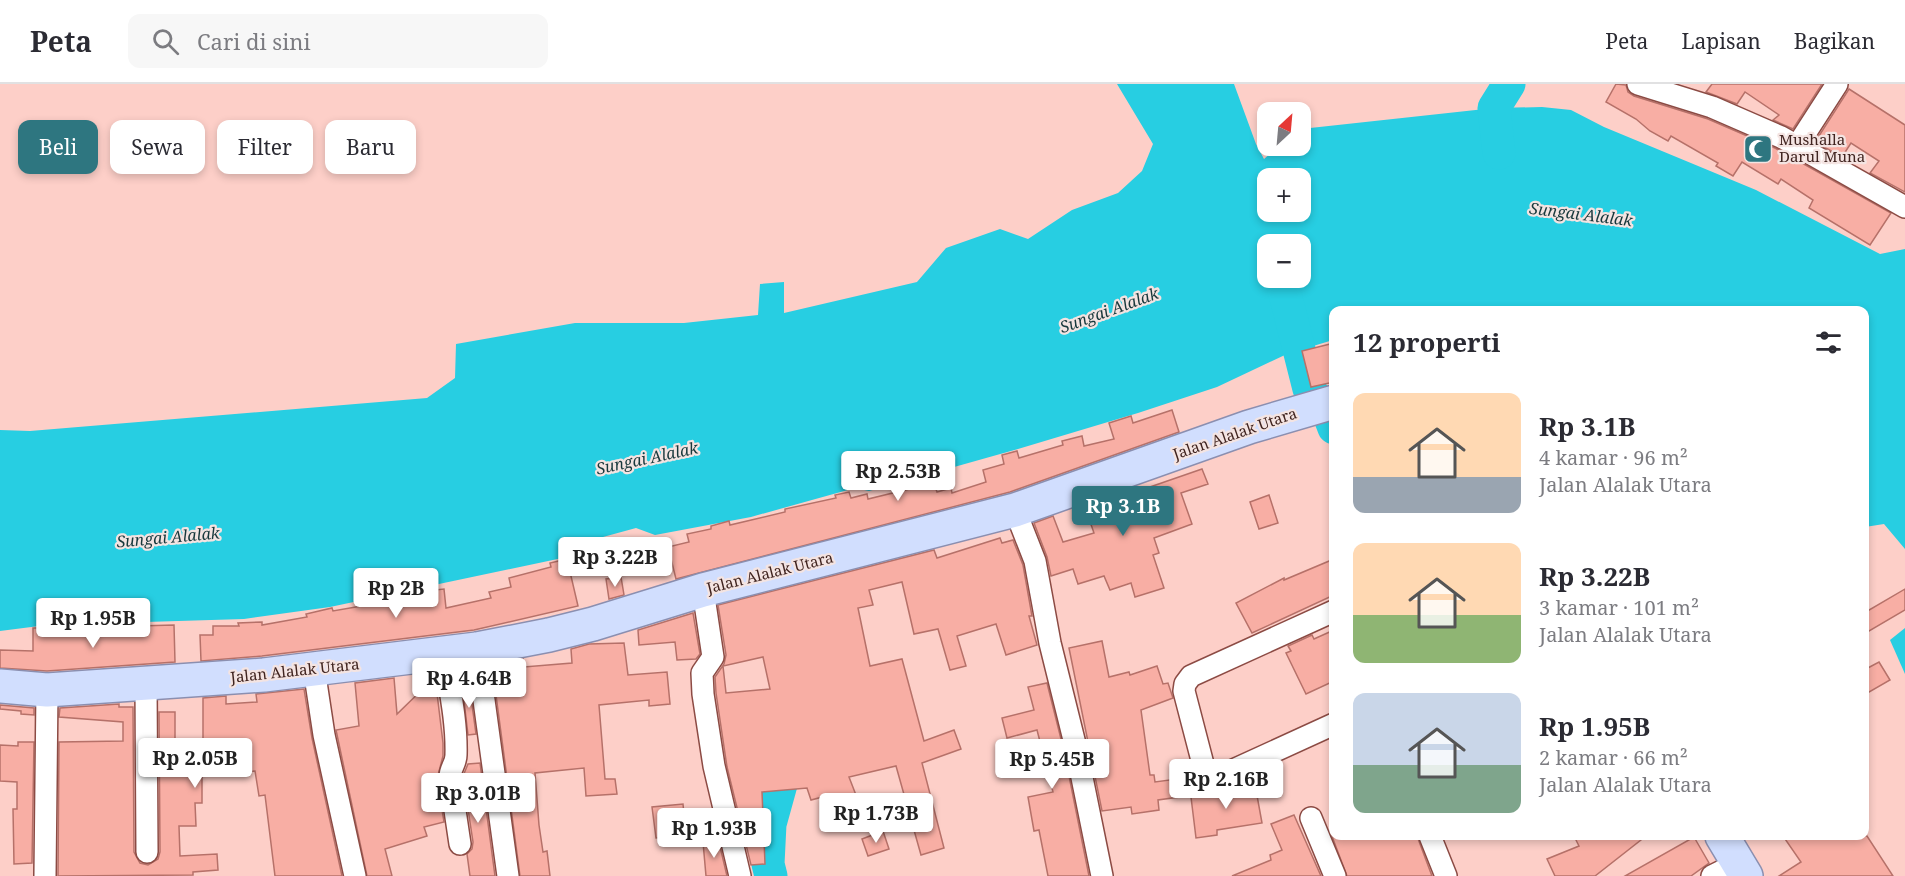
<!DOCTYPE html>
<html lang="id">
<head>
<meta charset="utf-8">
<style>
  :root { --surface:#fff; --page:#f7f7f7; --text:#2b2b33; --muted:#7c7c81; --line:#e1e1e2; --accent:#2e7680 }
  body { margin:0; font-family:"Noto Serif",serif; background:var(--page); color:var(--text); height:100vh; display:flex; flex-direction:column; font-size:22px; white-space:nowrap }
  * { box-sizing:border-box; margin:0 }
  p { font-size:20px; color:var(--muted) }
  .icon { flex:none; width:33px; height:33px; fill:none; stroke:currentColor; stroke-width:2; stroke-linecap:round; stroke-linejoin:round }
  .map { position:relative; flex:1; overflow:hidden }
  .drawer { position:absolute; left:1329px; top:222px; width:540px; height:534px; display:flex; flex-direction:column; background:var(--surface); border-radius:12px; box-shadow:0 3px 9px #0003 }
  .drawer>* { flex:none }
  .hud { position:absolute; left:18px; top:36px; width:570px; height:54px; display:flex; gap:12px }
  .needle { width:39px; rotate:26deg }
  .fabs { position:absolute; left:1257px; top:18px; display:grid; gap:12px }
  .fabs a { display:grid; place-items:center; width:54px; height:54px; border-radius:12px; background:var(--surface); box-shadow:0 3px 9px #0003; font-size:30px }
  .price { position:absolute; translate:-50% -51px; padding:0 14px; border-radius:6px; background:#fff; color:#222; font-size:20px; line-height:39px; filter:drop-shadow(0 2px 3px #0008) }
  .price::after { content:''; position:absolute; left:50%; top:36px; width:18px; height:14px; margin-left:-9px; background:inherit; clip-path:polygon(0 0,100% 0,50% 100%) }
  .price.selected { background:var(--accent); color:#fff }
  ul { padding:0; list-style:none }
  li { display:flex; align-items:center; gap:18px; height:150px; padding:0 24px }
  li span { display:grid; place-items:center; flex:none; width:168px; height:120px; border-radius:12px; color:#555 }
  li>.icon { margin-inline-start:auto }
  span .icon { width:72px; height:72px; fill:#fffc; stroke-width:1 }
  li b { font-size:26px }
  h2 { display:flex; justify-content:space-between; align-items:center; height:72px; padding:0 24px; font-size:26px }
  .chip { padding:0 21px; border-radius:12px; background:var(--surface); box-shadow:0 3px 9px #0003; font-size:21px; line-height:54px }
  .chip.selected { background:var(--accent); color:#fff }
  header { display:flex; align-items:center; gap:36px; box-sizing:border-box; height:84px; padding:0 30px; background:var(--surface); border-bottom:2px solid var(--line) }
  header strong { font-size:28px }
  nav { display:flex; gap:33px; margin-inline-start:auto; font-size:21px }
  .search { width:420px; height:54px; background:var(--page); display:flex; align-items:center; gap:15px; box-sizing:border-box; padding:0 21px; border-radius:12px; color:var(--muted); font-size:22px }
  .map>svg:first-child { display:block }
</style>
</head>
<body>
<header>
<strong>Peta</strong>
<div class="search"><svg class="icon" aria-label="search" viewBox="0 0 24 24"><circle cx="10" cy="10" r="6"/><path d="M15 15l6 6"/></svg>Cari di sini</div>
<nav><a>Peta</a><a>Lapisan</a><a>Bagikan</a></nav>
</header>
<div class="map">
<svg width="1905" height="792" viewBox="0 0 1905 792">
  <rect width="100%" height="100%" fill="#fdcfc8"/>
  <!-- water -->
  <g fill="#27cee2" fill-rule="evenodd">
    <path d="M 1117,0 L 1234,0 L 1256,60 L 1264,75 L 1279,62 L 1300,62 L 1301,45 L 1494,24 L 1542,23 L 1571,26 L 1604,43 L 1756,106 L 1880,170 L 1905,165 L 1905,465 L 1884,440 L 1865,443 L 1864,226 L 1334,226 L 1333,256 L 1287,270 L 1217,303 L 1138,329 L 1018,365 L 869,407 L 855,404 L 751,433 L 655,451 L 636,444 L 603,453 L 586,469 L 330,523 L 244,535 L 47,541 L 0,547 L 0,346 L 30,347 L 427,314 L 455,294 L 456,260 L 575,239 L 684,239 L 758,231 L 760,200 L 784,198 L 784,229 L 917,198 L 946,164 L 1000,145 L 1028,155 L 1072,126 L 1118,109 L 1142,87 L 1153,60 ZM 1300,94 L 1300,128 L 1268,128 L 1268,94 ZM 1268,160 L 1300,160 L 1300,194 L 1268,194 Z"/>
    <path d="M 1905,544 L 1905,590 L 1890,556 Z"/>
  </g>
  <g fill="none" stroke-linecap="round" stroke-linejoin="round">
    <!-- river -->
    <g stroke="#27cee2" stroke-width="33">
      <path d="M 1499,69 L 1494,24 L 1509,0"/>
      <path d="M 1281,194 L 1309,305 L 1329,331 L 1334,344"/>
      <path d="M 771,792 L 768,780 L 770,740 L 783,693 L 775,670 L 779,667"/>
    </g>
  </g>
  <!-- building -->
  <g fill="#f8aea4" stroke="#b67169" stroke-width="1.5" fill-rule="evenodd">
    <path d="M 1616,0 L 1626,1 L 1628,8 L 1634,12 L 1708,35 L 1775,64 L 1891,129 L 1870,161 L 1809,124 L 1813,116 L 1781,95 L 1778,100 L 1742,78 L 1733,92 L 1716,82 L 1718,79 L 1671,52 L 1668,57 L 1650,47 L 1636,35 L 1606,18 Z"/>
    <path d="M 1712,0 L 1822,0 L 1793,45 L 1773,36 L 1779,31 L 1745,8 L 1737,20 L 1706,8 Z"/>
    <path d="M 1849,5 L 1905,41 L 1905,108 L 1870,89 L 1879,77 L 1851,59 L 1842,73 L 1815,58 Z"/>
    <path d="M 1334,259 L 1334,298 L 1311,303 L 1302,267 Z"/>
    <path d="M 1172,326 L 1179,348 L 1010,408 L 676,495 L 668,463 L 689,458 L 687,450 L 711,445 L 711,442 L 729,437 L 730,441 L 785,428 L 785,425 L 836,414 L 835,411 L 849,408 L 851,414 L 867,410 L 868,415 L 934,399 L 937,408 L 951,404 L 952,409 L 986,398 L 983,386 L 1004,380 L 1002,371 L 1017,367 L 1019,374 L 1063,361 L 1062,357 L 1082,352 L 1084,362 L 1114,355 L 1109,339 L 1131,332 L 1133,339 Z"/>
    <path d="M 1202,385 L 1208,400 L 1181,409 L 1192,440 L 1154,454 L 1159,469 L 1153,471 L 1164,504 L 1135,513 L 1131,499 L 1110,506 L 1104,492 L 1078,500 L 1073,485 L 1051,492 L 1047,473 L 1034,439 L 1053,432 L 1063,458 L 1094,449 L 1087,429 L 1122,416 L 1121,413 Z"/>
    <path d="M 1269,411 L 1278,439 L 1259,445 L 1250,418 Z"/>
    <path d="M 1000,454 L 1002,459 L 1013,456 L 1023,481 L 1032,532 L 1029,532 L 1037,561 L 1006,571 L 996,540 L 957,552 L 966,582 L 950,586 L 938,545 L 914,550 L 902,498 L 869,506 L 873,521 L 858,524 L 870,582 L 902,575 L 924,657 L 954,646 L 961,665 L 922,679 L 944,764 L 921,771 L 896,682 L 849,693 L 861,724 L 838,732 L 830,711 L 811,716 L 807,704 L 762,708 L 765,780 L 751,781 L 727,683 L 716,609 L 715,593 L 724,580 L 726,571 L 718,521 L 934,466 L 937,474 ZM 763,573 L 770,605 L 726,609 L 723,582 Z"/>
    <path d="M 567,475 L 578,522 L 474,546 L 262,572 L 201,577 L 200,551 L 213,551 L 213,542 L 239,542 L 238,539 L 262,538 L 262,541 L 307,533 L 306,530 L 332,524 L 333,527 L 390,517 L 390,515 L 426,510 L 426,507 L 444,505 L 446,524 L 491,514 L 489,508 L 511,503 L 509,494 L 551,483 L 550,479 Z"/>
    <path d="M 1334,475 L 1334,511 L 1252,549 L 1236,519 L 1284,494 L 1284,496 Z"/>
    <path d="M 621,493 L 624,511 L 609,515 L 606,495 Z"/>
    <path d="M 1905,505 L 1905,526 L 1864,550 L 1864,529 Z"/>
    <path d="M 693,529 L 700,570 L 696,575 L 677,576 L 675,558 L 639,561 L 638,546 Z"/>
    <path d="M 174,541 L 175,578 L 47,587 L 0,584 L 0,566 L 33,567 L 33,544 L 48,544 L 48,547 L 139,548 L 138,542 Z"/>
    <path d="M 1334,546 L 1334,597 L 1306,610 L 1286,569 L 1291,567 L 1288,562 L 1312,551 L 1314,555 Z"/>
    <path d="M 1102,557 L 1109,593 L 1129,588 L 1130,591 L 1157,582 L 1163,600 L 1168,599 L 1173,614 L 1141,626 L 1150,691 L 1154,691 L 1155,698 L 1192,693 L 1194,711 L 1158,716 L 1159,726 L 1132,730 L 1131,723 L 1102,727 L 1069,564 Z"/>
    <path d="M 624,559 L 628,591 L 667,588 L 670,620 L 649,622 L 649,616 L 599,621 L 605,695 L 615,695 L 617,710 L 586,712 L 584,684 L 535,689 L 539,741 L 543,768 L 547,767 L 550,792 L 520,792 L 494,596 L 507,595 L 506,579 L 523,575 L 524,583 L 572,579 L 571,565 L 589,560 Z"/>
    <path d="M 1879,578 L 1890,596 L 1864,611 L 1864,586 Z"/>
    <path d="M 394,594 L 397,630 L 432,596 L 436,601 L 443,659 L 443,672 L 437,695 L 444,738 L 424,743 L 427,752 L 385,765 L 392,792 L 367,792 L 336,646 L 359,642 L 355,599 Z"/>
    <path d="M 462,599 L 469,599 L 476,650 L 468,651 Z"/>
    <path d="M 1047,599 L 1064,667 L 1089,792 L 1048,792 L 1039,746 L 1034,747 L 1028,713 L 1053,708 L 1037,646 L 1007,654 L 1002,634 L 1034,626 L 1028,603 Z"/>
    <path d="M 304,605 L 312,654 L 342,792 L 275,792 L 265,711 L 259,712 L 255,687 L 202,690 L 202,719 L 195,719 L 196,742 L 179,742 L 180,772 L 217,770 L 218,786 L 193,788 L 193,791 L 58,792 L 59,658 L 123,657 L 123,638 L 59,633 L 60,624 L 119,620 L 119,623 L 133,623 L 134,768 L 140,779 L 148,781 L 158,775 L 160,768 L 159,628 L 175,628 L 175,658 L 203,659 L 203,614 L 226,612 L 226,620 L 257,618 L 256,610 Z"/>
    <path d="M 0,621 L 34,624 L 34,631 L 21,630 L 21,627 L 0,625 Z"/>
    <path d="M 18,658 L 34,658 L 32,779 L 14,780 L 13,725 L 17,725 L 17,698 L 0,697 L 0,661 L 18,662 Z"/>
    <path d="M 480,679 L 495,792 L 470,792 L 467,770 L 472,765 L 473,758 L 463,692 L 468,680 Z"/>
    <path d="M 1254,695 L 1262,739 L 1217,746 L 1217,751 L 1196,754 L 1191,713 L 1237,705 L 1236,699 Z"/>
    <path d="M 683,720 L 686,751 L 656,754 L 652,723 Z"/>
    <path d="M 1294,731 L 1321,792 L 1232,792 L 1271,776 L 1270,771 L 1282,766 L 1271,740 Z"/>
    <path d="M 1334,746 L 1334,752 L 1417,752 L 1432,792 L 1347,792 L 1330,747 Z"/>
    <path d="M 883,747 L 889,765 L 868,772 L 862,755 Z"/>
    <path d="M 1574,752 L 1646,752 L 1595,792 L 1555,792 L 1547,775 L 1579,762 Z"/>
    <path d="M 1783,752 L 1867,752 L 1893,792 L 1779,792 L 1801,778 Z"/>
    <path d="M 1694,753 L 1709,779 L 1691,792 L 1625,792 Z"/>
    <path d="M 718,754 L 727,792 L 706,792 L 703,758 Z"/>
  </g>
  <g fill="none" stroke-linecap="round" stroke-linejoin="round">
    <!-- street casing -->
    <g stroke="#8c4b44" stroke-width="24">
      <g id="street">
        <path d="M 1638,0 L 1712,23 L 1781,53 L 1905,123"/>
        <path d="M 1797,62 L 1837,0"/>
        <path d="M 1015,426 L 1035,477 L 1050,559 L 1076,664 L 1102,792"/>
        <path d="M 703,506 L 713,573 L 702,589 L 703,610 L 714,682 L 740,792"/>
        <path d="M 1334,527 L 1191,592 L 1185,600 L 1184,607 L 1204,684 L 1210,691 L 1218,693 L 1334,640"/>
        <path d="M 477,565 L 508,792"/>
        <path d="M 444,569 C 449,602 457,637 456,671 C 456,680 450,684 450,693 L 460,760"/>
        <path d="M 314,585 L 324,651 L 355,792"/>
        <path d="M 146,599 L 147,768"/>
        <path d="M 1311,734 L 1335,792"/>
        <path d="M 1430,752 L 1446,792"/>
        <path d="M 45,792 L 47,606"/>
        <path d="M 1712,792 L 1738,779"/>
      </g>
    </g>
    <!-- primary casing -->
    <g stroke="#8b8fb0" stroke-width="36">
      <g id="primary">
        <path d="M 0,602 L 47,606 L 264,591 L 477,565 L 549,551 L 593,540 L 703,506 L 1015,426 L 1249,343 L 1334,318"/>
        <path d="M 1722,752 L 1746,792"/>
      </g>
    </g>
    <!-- street -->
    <use href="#street" stroke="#fff" stroke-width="21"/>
    <!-- primary -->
    <use href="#primary" stroke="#d1defe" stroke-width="33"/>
  </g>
  <!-- icons -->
  <defs>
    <g id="mosque-square" transform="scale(1.5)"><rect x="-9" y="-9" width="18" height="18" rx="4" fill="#2e7680" stroke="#f4e4e2"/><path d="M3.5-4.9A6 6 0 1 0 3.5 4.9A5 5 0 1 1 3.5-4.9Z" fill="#fff"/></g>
  </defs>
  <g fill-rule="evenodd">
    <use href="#mosque-square" x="1758" y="65"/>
  </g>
  <g text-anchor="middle" stroke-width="4.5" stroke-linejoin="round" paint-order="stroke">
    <!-- poi labels -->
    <g font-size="15" fill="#402420" stroke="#f4e4e2" text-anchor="start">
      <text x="1779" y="61">Mushalla<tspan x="1779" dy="17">Darul Muna</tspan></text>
    </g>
    <!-- street labels -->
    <g font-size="15" fill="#402420" stroke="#f4e4e2">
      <text transform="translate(1235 350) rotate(-19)" y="5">Jalan Alalak Utara</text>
      <text transform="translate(770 489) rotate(-14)" y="5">Jalan Alalak Utara</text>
      <text transform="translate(295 587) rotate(-6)" y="5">Jalan Alalak Utara</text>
    </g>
    <!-- water labels -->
    <g font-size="16" font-style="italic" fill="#18383c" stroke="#f4e4e2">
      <text transform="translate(1581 130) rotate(7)" y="6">Sungai Alalak</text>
      <text transform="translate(1109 226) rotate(-20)" y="6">Sungai Alalak</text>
      <text transform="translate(647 374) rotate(-12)" y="6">Sungai Alalak</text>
      <text transform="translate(168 453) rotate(-5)" y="6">Sungai Alalak</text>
    </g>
  </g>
</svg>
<div class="fabs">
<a><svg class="needle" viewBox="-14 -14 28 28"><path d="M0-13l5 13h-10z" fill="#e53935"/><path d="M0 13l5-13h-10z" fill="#7c7c81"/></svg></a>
<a>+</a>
<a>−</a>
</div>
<b class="price" style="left:898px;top:418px">Rp 2.53B</b>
<b class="price selected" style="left:1123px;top:453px">Rp 3.1B</b>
<b class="price" style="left:615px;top:504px">Rp 3.22B</b>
<b class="price" style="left:396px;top:535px">Rp 2B</b>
<b class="price" style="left:93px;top:565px">Rp 1.95B</b>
<b class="price" style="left:469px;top:625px">Rp 4.64B</b>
<b class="price" style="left:195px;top:705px">Rp 2.05B</b>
<b class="price" style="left:1052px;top:706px">Rp 5.45B</b>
<b class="price" style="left:1226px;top:726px">Rp 2.16B</b>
<b class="price" style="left:478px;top:740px">Rp 3.01B</b>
<b class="price" style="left:876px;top:760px">Rp 1.73B</b>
<b class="price" style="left:714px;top:775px">Rp 1.93B</b>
<div class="hud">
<a class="chip selected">Beli</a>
<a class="chip">Sewa</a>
<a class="chip">Filter</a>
<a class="chip">Baru</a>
</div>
<section class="drawer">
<h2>12 properti<svg class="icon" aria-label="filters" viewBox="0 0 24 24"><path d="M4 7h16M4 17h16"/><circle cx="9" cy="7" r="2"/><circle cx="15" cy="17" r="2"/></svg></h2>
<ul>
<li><span style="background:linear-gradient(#ffd9b3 70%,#9aa5b1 0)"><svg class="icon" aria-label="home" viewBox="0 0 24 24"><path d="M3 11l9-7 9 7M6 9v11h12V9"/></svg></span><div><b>Rp 3.1B</b><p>4 kamar · 96 m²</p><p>Jalan Alalak Utara</p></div></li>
<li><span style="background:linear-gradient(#ffd9b3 60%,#8fb573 0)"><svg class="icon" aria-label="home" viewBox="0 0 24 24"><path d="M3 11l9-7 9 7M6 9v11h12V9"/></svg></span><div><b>Rp 3.22B</b><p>3 kamar · 101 m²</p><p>Jalan Alalak Utara</p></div></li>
<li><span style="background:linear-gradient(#c9d6e8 60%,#7fa58c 0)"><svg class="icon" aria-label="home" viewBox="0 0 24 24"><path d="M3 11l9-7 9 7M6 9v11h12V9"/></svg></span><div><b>Rp 1.95B</b><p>2 kamar · 66 m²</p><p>Jalan Alalak Utara</p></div></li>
</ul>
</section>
</div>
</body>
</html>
